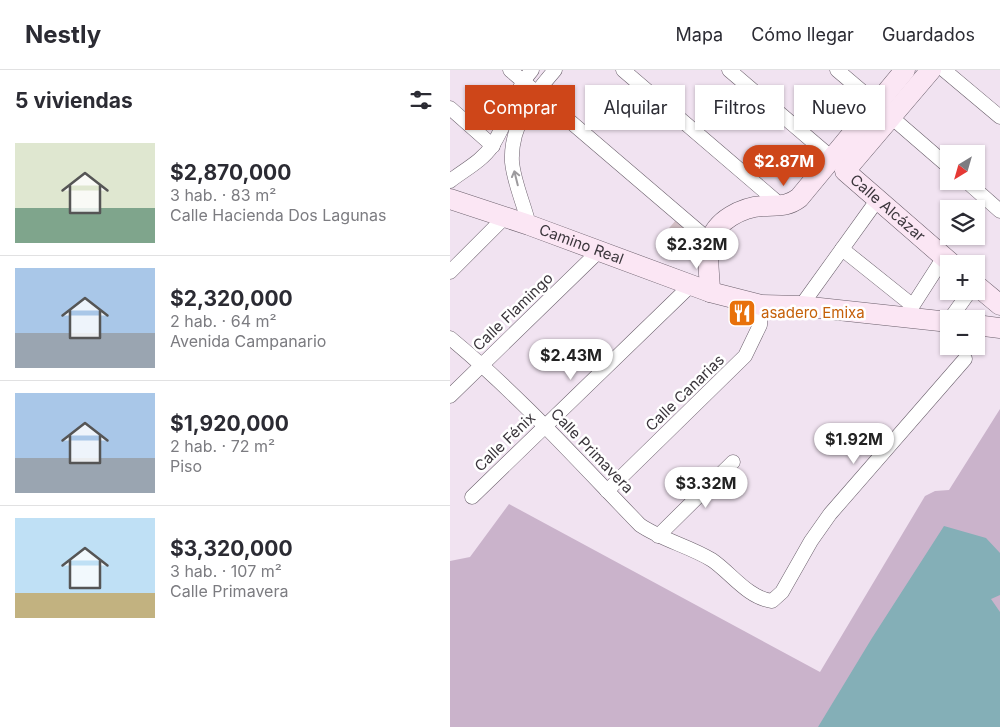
<!DOCTYPE html>
<html lang="es">
<head>
<meta charset="utf-8">
<style>
  :root { --surface:#fff; --page:#f7f7f7; --text:#2b2b33; --muted:#7c7c81; --line:#e1e1e2; --accent:#ce4619 }
  body { margin:0; font-family:Inter,sans-serif; background:var(--page); color:var(--text); height:100vh; display:flex; flex-direction:column; font-size:19px; white-space:nowrap }
  * { box-sizing:border-box; margin:0 }
  p { font-size:16px; color:var(--muted) }
  .icon { flex:none; width:28px; height:28px; fill:none; stroke:currentColor; stroke-width:2; stroke-linecap:round; stroke-linejoin:round }
  .map { position:relative; flex:1; overflow:hidden }
  .sheet { display:flex; flex-direction:column; background:var(--surface); width:450px }
  .sheet>* { flex:none }
  .hud { position:absolute; left:15px; top:15px; width:460px; height:45px; display:flex; gap:10px }
  .needle { width:32px; rotate:217deg }
  .controls { position:absolute; left:490px; top:75px; display:grid; gap:10px }
  .controls a { display:grid; place-items:center; width:45px; height:45px; border-radius:0px; background:var(--surface); box-shadow:0 1px 4px #0004; font-size:25px }
  .price { position:absolute; translate:-50% -42px; padding:0 11px; border-radius:18px; background:#fff; color:#222; font-size:16px; line-height:32px; filter:drop-shadow(0 1px 2px #0008) }
  .price::after { content:''; position:absolute; left:50%; top:30px; width:15px; height:11px; margin-left:-8px; background:inherit; clip-path:polygon(0 0,100% 0,50% 100%) }
  .price.active { background:var(--accent); color:#fff }
  ul { padding:0; list-style:none }
  li { display:flex; align-items:center; gap:15px; height:125px; padding:0 15px }
  li+li { border-top:1px solid var(--line) }
  li span { display:grid; place-items:center; flex:none; width:140px; height:100px; border-radius:0px; color:#555 }
  li>.icon { margin-inline-start:auto }
  span .icon { width:60px; height:60px; fill:#fffc; stroke-width:1 }
  li b { font-size:21px }
  h2 { display:flex; justify-content:space-between; align-items:center; height:60px; padding:0 15px; font-size:21px }
  .tag { padding:0 18px; border-radius:0px; background:var(--surface); box-shadow:0 1px 4px #0004; font-size:18px; line-height:45px }
  .tag.active { background:var(--accent); color:#fff }
  header { display:flex; align-items:center; gap:30px; box-sizing:border-box; height:70px; padding:0 25px; background:var(--surface); border-bottom:1px solid var(--line) }
  header strong { font-size:24px }
  nav { display:flex; gap:28px; margin-inline-start:auto; font-size:18px }
  main { display:flex; flex:1; min-height:0 }
  .map>svg:first-child { display:block }
</style>
</head>
<body>
<header>
<strong>Nestly</strong>
<nav><a>Mapa</a><a>Cómo llegar</a><a>Guardados</a></nav>
</header>
<main>
<section class="sheet">
<h2>5 viviendas<svg class="icon" aria-label="filters" viewBox="0 0 24 24"><path d="M4 7h16M4 17h16"/><circle cx="9" cy="7" r="2"/><circle cx="15" cy="17" r="2"/></svg></h2>
<ul>
<li><span style="background:linear-gradient(#dfe7d0 65%,#7fa58c 0)"><svg class="icon" aria-label="home" viewBox="0 0 24 24"><path d="M3 11l9-7 9 7M6 9v11h12V9"/></svg></span><div><b>$2,870,000</b><p>3 hab. · 83 m²</p><p>Calle Hacienda Dos Lagunas</p></div></li>
<li><span style="background:linear-gradient(#a9c7e8 65%,#9aa5b1 0)"><svg class="icon" aria-label="home" viewBox="0 0 24 24"><path d="M3 11l9-7 9 7M6 9v11h12V9"/></svg></span><div><b>$2,320,000</b><p>2 hab. · 64 m²</p><p>Avenida Campanario</p></div></li>
<li><span style="background:linear-gradient(#a9c7e8 65%,#9aa5b1 0)"><svg class="icon" aria-label="home" viewBox="0 0 24 24"><path d="M3 11l9-7 9 7M6 9v11h12V9"/></svg></span><div><b>$1,920,000</b><p>2 hab. · 72 m²</p><p>Piso</p></div></li>
<li><span style="background:linear-gradient(#bfe0f5 75%,#c2b280 0)"><svg class="icon" aria-label="home" viewBox="0 0 24 24"><path d="M3 11l9-7 9 7M6 9v11h12V9"/></svg></span><div><b>$3,320,000</b><p>3 hab. · 107 m²</p><p>Calle Primavera</p></div></li>
</ul>
</section>
<div class="map">
<svg width="550" height="657" viewBox="0 0 550 657">
  <rect width="100%" height="100%" fill="#f1e3f1"/>
  <!-- green -->
  <path fill="#cab3cb" d="M 550,339 L 550,657 L 0,657 L 0,491 L 20,487 L 59,434 L 370,602 L 475,426 L 485,421 L 499,420 Z"/>
  <!-- water -->
  <path fill="#84afb7" d="M 494,456 L 536,468 L 550,483 L 550,525 L 541,529 L 550,542 L 550,657 L 368,657 L 422,568 Z"/>
  <!-- building -->
  <path fill="#d4c0c6" d="M 227,149 L 247,168 L 239,176 L 223,177 L 213,165 Z"/>
  <g fill="none" stroke-linecap="round" stroke-linejoin="round">
    <!-- street casing -->
    <g stroke="#6a5f6b" stroke-width="15">
      <g id="street">
        <path d="M 60,0 L 260,171"/>
        <path d="M 173,0 L 333,137"/>
        <path d="M 279,0 L 382,88"/>
        <path d="M 387,0 L 427,34"/>
        <path d="M 494,0 L 550,47"/>
        <path d="M 0,38 L 43,76"/>
        <path d="M 440,46 L 499,97"/>
        <path d="M 0,111 C 14,100 32,91 42,76 C 58,52 63,22 82,0"/>
        <path d="M 516,111 L 550,141"/>
        <path d="M 79,155 C 74,134 64,113 62,92 C 60,56 83,25 105,0"/>
        <path d="M 392,179 L 462,235"/>
        <path d="M 0,202 L 55,147"/>
        <path d="M 351,236 L 428,129"/>
        <path d="M 458,243 L 494,187"/>
        <path d="M 500,249 L 520,221"/>
        <path d="M 0,268 C 69,325 128,391 190,455 C 212,470 239,476 262,490 C 281,503 298,528 322,531 L 332,522 L 361,471 L 380,444 L 515,289"/>
        <path d="M 0,326 L 148,182"/>
        <path d="M 157,421 L 295,286 L 310,255 L 311,235"/>
        <path d="M 22,427 L 240,216"/>
        <path d="M 208,466 L 283,392"/>
      </g>
    </g>
    <!-- secondary casing -->
    <g stroke="#6a5f6b" stroke-width="21">
      <g id="secondary">
        <path id="s1" d="M 481,0 L 395,101 L 502,194"/>
        <path id="s2" d="M 0,129 L 79,155 L 260,222 L 311,235 L 351,236 L 499,252"/>
        <path d="M 526,215 L 550,235"/>
        <path d="M 260,222 C 260,207 256,187 260,173 C 265,150 293,137 313,136 C 328,135 337,137 349,128 L 455,0"/>
        <path d="M 526,255 L 550,258"/>
      </g>
    </g>
    <!-- street -->
    <use href="#street" stroke="#fff" stroke-width="14"/>
    <!-- secondary -->
    <use href="#secondary" stroke="#fbe6f4" stroke-width="20"/>
  </g>
  <!-- one-way arrows -->
  <defs><path id="oneway-shaft" d="M-6 0H5M1.5-3L5.5 0L1.5 3" fill="none" stroke-width="1.6" stroke-linecap="round" stroke-linejoin="round" transform="scale(1.25)"/></defs>
  <use stroke="#9c9a9d" href="#oneway-shaft" transform="translate(66 108) rotate(-104)"/>
  <!-- icons -->
  <defs>
    <g id="restaurant-square" transform="scale(1.4375)"><rect x="-9" y="-9" width="18" height="18" rx="4" fill="#e8710a" stroke="#fff"/><path d="M-5-6h1v4h1v-4h1v4h1v-4h1v5L-1.5 .5V6h-2V.5L-5-1ZM5-6V6H3V1.5H1.5Q1.5-4 5-6Z" fill="#fff"/></g>
  </defs>
  <g fill-rule="evenodd">
    <use href="#restaurant-square" x="292" y="243"/>
  </g>
  <g text-anchor="middle" stroke-width="5" stroke-linejoin="round" paint-order="stroke">
    <!-- street labels -->
    <g font-size="15" fill="#3a353b" stroke="#fff">
      <text dy="5" stroke="none"><textPath href="#s1" startOffset="189">Calle Alcázar</textPath></text>
      <text dy="5" stroke="none"><textPath href="#s2" startOffset="139">Camino Real</textPath></text>
      <text transform="translate(63 242) rotate(-44)" y="5">Calle Flamingo</text>
      <text transform="translate(235 323) rotate(-44)" y="5">Calle Canarias</text>
      <text transform="translate(55 372) rotate(-44)" y="5">Calle Fénix</text>
      <text transform="translate(142 381) rotate(46)" y="5">Calle Primavera</text>
    </g>
    <!-- food labels -->
    <g font-size="15" fill="#c56008" stroke="#fff" text-anchor="start">
      <text x="311" y="248">asadero Emixa</text>
    </g>
  </g>
</svg>
<div class="controls">
<a><svg class="needle" viewBox="-14 -14 28 28"><path d="M0-13l5 13h-10z" fill="#e53935"/><path d="M0 13l5-13h-10z" fill="#7c7c81"/></svg></a>
<a><svg class="icon" aria-label="layers" viewBox="0 0 24 24"><path d="M12 4l9 5-9 5-9-5zM3 14l9 5 9-5"/></svg></a>
<a>+</a>
<a>−</a>
</div>
<b class="price active" style="left:334px;top:117px">$2.87M</b>
<b class="price" style="left:247px;top:200px">$2.32M</b>
<b class="price" style="left:121px;top:311px">$2.43M</b>
<b class="price" style="left:404px;top:395px">$1.92M</b>
<b class="price" style="left:256px;top:439px">$3.32M</b>
<div class="hud">
<a class="tag active">Comprar</a>
<a class="tag">Alquilar</a>
<a class="tag">Filtros</a>
<a class="tag">Nuevo</a>
</div>
</div>
</main>
</body>
</html>
